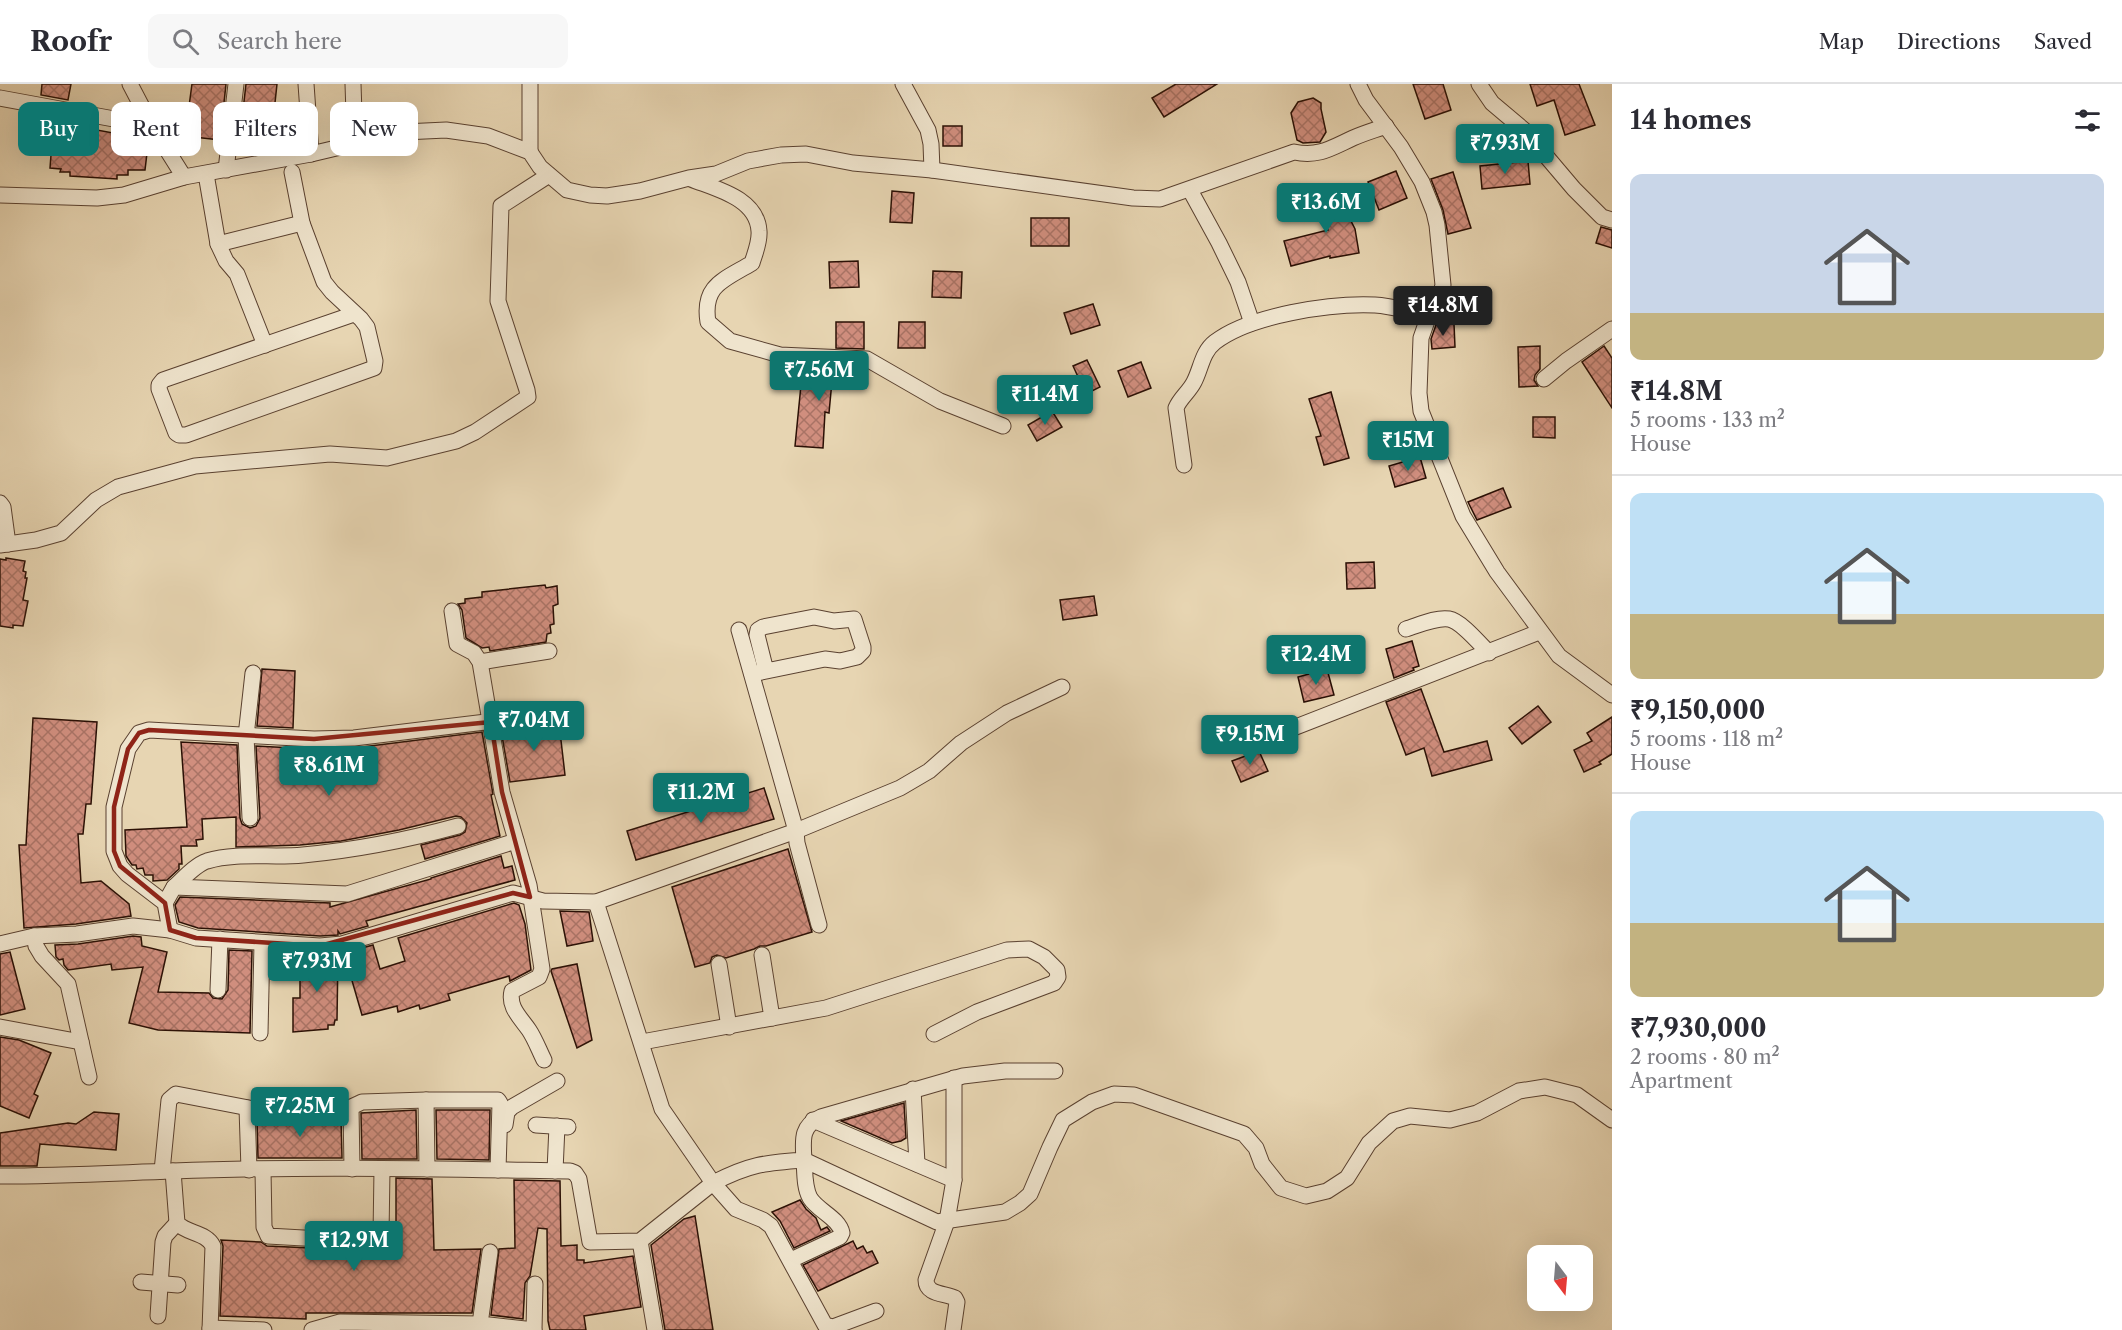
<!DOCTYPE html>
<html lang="en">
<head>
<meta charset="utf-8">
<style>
  :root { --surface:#fff; --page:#f7f7f7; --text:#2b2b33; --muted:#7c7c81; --line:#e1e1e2; --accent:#0f766e }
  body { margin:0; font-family:"Libre Caslon Text",serif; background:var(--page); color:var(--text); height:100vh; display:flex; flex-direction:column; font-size:22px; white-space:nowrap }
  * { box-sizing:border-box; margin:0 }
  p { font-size:20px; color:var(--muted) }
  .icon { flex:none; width:33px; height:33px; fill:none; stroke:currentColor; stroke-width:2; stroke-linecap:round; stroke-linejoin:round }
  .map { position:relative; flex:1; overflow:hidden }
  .panel { display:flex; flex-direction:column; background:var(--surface); width:510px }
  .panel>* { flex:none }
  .guide { position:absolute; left:18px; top:18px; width:570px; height:54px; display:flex; gap:12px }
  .needle { width:39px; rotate:164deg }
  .tools { position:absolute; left:1527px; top:1161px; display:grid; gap:12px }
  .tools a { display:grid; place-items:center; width:66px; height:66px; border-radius:12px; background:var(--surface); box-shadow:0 6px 24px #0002; font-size:30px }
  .price { position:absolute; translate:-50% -51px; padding:0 14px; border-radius:6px; background:var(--accent); color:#fff; font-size:20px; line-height:39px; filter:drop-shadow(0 2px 3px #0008) }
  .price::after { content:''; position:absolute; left:50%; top:36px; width:18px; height:14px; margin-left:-9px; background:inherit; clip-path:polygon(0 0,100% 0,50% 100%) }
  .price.on { background:#222; color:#fff }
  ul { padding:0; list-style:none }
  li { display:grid; align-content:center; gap:12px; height:318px; padding:0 18px }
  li+li { border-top:2px solid var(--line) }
  li span { display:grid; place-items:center; height:186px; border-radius:12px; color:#555 }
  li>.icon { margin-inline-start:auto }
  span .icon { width:108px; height:108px; fill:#fffc; stroke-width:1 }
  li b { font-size:26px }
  h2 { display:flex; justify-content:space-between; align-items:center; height:72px; padding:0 18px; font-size:26px }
  .pill { padding:0 21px; border-radius:12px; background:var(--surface); box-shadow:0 6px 24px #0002; font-size:21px; line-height:54px }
  .pill.on { background:var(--accent); color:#fff }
  header { display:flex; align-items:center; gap:36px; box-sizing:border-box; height:84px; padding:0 30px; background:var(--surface); border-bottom:2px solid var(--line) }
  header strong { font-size:28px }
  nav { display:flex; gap:33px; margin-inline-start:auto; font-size:21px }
  .search { width:420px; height:54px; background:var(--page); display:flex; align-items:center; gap:15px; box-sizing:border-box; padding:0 21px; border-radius:12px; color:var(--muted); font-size:22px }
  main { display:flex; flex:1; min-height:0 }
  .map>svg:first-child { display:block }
</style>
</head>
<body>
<header>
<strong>Roofr</strong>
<div class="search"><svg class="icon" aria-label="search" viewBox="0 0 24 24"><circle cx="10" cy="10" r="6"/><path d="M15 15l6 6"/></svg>Search here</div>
<nav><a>Map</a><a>Directions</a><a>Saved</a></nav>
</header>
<main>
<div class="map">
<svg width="1612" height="1246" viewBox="0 0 1612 1246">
  <defs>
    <pattern id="building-cross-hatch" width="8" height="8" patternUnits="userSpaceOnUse" patternTransform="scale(1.5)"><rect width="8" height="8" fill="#d08e7e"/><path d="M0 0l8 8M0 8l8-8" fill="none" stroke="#a97365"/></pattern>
  </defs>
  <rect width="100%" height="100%" fill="#e7d5b2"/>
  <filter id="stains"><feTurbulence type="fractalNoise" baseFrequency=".00333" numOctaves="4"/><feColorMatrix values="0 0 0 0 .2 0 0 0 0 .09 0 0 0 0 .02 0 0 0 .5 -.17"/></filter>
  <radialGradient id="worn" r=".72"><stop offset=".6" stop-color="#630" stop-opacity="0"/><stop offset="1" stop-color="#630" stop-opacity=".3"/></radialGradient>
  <!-- building -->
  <g fill="url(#building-cross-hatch)" stroke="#2b1005" stroke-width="1.5">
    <path d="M 42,0 L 71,0 L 68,16 L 41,11 Z"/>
    <path d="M 192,0 L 226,0 L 220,56 L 185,52 Z"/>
    <path d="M 246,0 L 277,0 L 271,56 L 240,53 Z"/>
    <path d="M 1176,0 L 1217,0 L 1164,33 L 1152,14 Z"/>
    <path d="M 1413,0 L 1443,0 L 1451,26 L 1425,35 Z"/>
    <path d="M 1530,0 L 1579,0 L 1595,41 L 1565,51 L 1554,16 L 1537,22 Z"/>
    <path d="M 1313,14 L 1321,19 L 1321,25 L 1326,48 L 1320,58 L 1303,59 L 1297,56 L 1291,29 L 1298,18 Z"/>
    <path d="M 64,40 L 119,50 L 118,58 L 145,66 L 145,69 L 147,69 L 145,86 L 128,86 L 128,91 L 117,91 L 117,95 L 70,92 L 70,88 L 60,88 L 61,85 L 50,84 L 53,45 L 62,46 Z"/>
    <rect x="943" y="42" width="19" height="20"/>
    <path d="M 1528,77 L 1530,100 L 1482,105 L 1480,82 Z"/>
    <path d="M 1396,87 L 1407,114 L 1379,126 L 1368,98 Z"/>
    <path d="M 1453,88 L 1471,144 L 1448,150 L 1443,126 L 1431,95 Z"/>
    <path d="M 1335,105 L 1355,145 L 1359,169 L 1330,174 L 1330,172 L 1291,182 L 1284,157 L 1328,146 L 1313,115 Z"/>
    <path d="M 892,107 L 914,109 L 912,139 L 890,138 Z"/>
    <rect x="1031" y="134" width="38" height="28"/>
    <path d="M 1601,143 L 1612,146 L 1612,164 L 1596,159 Z"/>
    <path d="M 858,177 L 859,203 L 830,204 L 829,178 Z"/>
    <path d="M 933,187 L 962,188 L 961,214 L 932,213 Z"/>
    <path d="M 1093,220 L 1100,241 L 1071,250 L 1064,229 Z"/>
    <path d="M 836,238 L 864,238 L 864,265 L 836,264 Z"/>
    <path d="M 899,238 L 925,238 L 925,264 L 898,264 Z"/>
    <path d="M 1454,240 L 1455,263 L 1432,265 L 1431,255 L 1436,241 Z"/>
    <path d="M 1540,262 L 1540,285 L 1535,291 L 1534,296 L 1538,302 L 1519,303 L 1518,263 Z"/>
    <path d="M 1604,262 L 1612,274 L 1612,324 L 1582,278 Z"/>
    <path d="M 1087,276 L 1100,303 L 1086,310 L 1073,282 Z"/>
    <path d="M 1141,278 L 1151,304 L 1128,313 L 1118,287 Z"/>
    <path d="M 805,282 L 862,285 L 861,300 L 832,297 L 829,329 L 825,328 L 823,364 L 795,362 L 801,301 L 803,301 Z"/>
    <path d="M 1331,308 L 1349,374 L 1324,381 L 1316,353 L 1321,352 L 1309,315 Z"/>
    <path d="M 1052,327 L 1062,343 L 1037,357 L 1028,341 Z"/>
    <path d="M 1533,333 L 1555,333 L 1555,354 L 1533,353 Z"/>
    <path d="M 1420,373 L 1426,394 L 1395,403 L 1389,382 Z"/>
    <path d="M 1503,404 L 1511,423 L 1477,436 L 1468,418 Z"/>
    <path d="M 6,474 L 25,477 L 23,487 L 26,488 L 25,494 L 27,494 L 23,516 L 28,517 L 23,542 L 13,541 L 13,544 L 0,542 L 0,475 L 6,476 Z"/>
    <path d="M 1374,478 L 1375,504 L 1347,505 L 1346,479 Z"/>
    <path d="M 545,501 L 546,504 L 557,502 L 558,520 L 553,522 L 554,540 L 550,541 L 551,549 L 547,550 L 546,558 L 490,567 L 489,563 L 482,564 L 466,554 L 462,526 L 458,520 L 465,519 L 465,515 L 482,513 L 482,508 Z"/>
    <path d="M 1094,512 L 1097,531 L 1063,536 L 1060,516 Z"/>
    <path d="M 1412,557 L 1419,582 L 1413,584 L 1414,586 L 1394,594 L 1386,565 Z"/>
    <path d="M 262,585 L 295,587 L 293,644 L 257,642 Z"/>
    <path d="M 1327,585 L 1334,611 L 1304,618 L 1298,593 Z"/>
    <path d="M 1421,605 L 1444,668 L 1487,657 L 1492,676 L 1432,692 L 1424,664 L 1406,671 L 1386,618 Z"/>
    <path d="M 1538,622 L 1551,638 L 1522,660 L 1509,644 Z"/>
    <path d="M 1612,633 L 1612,670 L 1599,678 L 1601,680 L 1584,688 L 1574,666 L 1592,657 L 1587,649 Z"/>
    <path d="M 33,634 L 97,638 L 91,720 L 86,720 L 83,750 L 78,750 L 81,799 L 101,797 L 129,820 L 131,832 L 76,840 L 24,844 L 19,761 L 26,761 Z"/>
    <path d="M 559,639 L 565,691 L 510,698 L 501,646 Z"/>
    <path d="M 482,648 L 493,710 L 491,711 L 500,752 L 425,775 L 421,761 L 460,751 L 465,748 L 467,739 L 461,733 L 456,732 L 399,746 L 341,757 L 300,761 L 236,763 L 236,733 L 202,735 L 203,755 L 196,756 L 197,762 L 181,762 L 182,780 L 179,780 L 179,785 L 167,796 L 153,797 L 153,791 L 145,791 L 143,784 L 137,785 L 136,781 L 132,781 L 126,772 L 125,746 L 187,743 L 181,658 L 237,661 L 240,734 L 242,740 L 250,744 L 256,742 L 260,734 L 256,662 L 313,665 L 354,664 Z"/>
    <path d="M 1259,667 L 1268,687 L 1241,698 L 1232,677 Z"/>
    <path d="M 764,704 L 774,735 L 636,776 L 627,747 Z"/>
    <path d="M 788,765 L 812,848 L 766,862 L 760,862 L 754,865 L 726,874 L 717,871 L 712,873 L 710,879 L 695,883 L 672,803 Z"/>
    <path d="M 501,772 L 504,784 L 512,782 L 515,796 L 366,837 L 368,842 L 340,850 L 338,847 L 338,851 L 320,852 L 198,844 L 179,838 L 175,821 L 180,813 L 330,819 L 330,823 L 431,795 L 431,794 Z"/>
    <path d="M 514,819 L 519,821 L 525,840 L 531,886 L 510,897 L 509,892 L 448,910 L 450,916 L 420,925 L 419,921 L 398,928 L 397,922 L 362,931 L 344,869 L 373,861 L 380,885 L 405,877 L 398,854 Z"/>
    <path d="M 560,827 L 589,828 L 593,857 L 567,862 Z"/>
    <path d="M 133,852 L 141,853 L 142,862 L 167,868 L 158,908 L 209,909 L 213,914 L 222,915 L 228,906 L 229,866 L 252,867 L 250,949 L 158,946 L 129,939 L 143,883 L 112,886 L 111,880 L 68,886 L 64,881 L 63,875 L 59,876 L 56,873 L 55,861 L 78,860 Z"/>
    <path d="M 10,868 L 25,925 L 0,931 L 0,870 Z"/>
    <path d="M 300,870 L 338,870 L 337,936 L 335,936 L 334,941 L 328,941 L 328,945 L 293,948 L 293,914 L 300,914 Z"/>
    <path d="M 577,880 L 592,956 L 577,964 L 551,887 L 552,885 Z"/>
    <path d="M 0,953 L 19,956 L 51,969 L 34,1010 L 38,1012 L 29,1034 L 0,1022 Z"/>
    <path d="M 904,1019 L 906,1054 L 901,1057 L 892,1059 L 841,1037 Z"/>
    <path d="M 416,1026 L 417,1075 L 362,1075 L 361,1029 Z"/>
    <path d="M 436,1026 L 490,1026 L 489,1076 L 437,1075 Z"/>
    <path d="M 94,1028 L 119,1030 L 116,1066 L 40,1060 L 37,1082 L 0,1082 L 0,1049 L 68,1039 L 76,1040 Z"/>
    <path d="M 257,1035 L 341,1035 L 342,1074 L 258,1074 Z"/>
    <path d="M 396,1094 L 432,1095 L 434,1166 L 481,1165 L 472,1229 L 306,1229 L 306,1235 L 220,1232 L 223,1162 L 221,1156 L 261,1158 L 267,1162 L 311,1164 L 310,1167 L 396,1166 Z"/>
    <path d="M 514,1096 L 560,1097 L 561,1162 L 577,1161 L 577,1176 L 584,1176 L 584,1179 L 633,1172 L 641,1223 L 584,1232 L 586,1246 L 550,1246 L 548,1237 L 547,1145 L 538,1144 L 530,1192 L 525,1199 L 523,1235 L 491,1231 L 499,1165 L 515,1164 Z"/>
    <path d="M 800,1116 L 806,1125 L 816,1134 L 821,1146 L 827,1143 L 830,1147 L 794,1164 L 780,1137 L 772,1128 Z"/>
    <path d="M 695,1132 L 713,1246 L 665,1246 L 651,1161 L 684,1135 Z"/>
    <path d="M 853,1157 L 857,1165 L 863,1162 L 867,1169 L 872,1167 L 878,1179 L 818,1207 L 803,1181 Z"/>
  </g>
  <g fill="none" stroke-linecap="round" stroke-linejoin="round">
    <!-- minor casing -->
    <g stroke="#5a4130" stroke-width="17">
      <g id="minor">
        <path d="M 130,0 L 152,42 L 184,93"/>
        <path d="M 306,0 L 311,70"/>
        <path d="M 353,0 L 355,60"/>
        <path d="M 530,0 L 530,68"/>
        <path d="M 903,0 L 928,46 L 931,60 L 932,86"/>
        <path d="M 1358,0 L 1366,16 L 1401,63 L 1422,98 L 1434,128 L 1437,141 L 1443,201 L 1439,216 L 1429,231 L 1421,254 L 1419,309 L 1421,327 L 1463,432 L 1497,488 L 1559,572 L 1612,611"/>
        <path d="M 1479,0 L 1492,19 L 1524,46 L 1574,105 L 1602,133 L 1612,136"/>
        <path d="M 0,14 L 152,42"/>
        <path d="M 226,86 L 236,0"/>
        <path d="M 292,88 L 302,139 L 324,198 L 332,208 L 361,235 L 367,243 L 375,277 L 374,284 L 186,351 L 179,351 L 176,349 L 159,305 L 159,301 L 163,296 L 354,230"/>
        <path d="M 206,90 L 218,160 L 226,177 L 237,190 L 265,261"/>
        <path d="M 691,95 C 716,105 757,114 759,147 C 760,158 755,169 752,179 C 724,196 702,201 708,238 L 730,257 L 780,271 L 867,275 L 940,317 L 1003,342"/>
        <path d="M 1190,106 L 1219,159 L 1238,198 L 1252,239"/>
        <path d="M 0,111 L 97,114 L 124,111 L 184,93 L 311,70 L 404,48 L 446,46 L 488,52 L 530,68 L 540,83 L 567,106 L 590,111 L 607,112 L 640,107 L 689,94 L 716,90 L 748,77 L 781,71 L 806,70 L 853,79 L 932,86 L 1133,114 L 1160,115 L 1294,68 C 1319,73 1331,64 1353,54 C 1364,49 1375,46 1386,42"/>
        <path d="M 218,160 L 302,139"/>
        <path d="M 1544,295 L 1566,277 L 1612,245"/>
        <path d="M 1184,381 L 1176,324 C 1180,314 1189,308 1194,298 C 1201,285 1202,268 1215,258 C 1250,231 1331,219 1375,221 C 1392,222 1411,228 1429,231"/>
        <path d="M 0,419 L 3,423 L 8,460"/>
        <path d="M 0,461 L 36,456 L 61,449 L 96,416 L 118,403 L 195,382 L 330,370 L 387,374 L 456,357 L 475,348 L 528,313 L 527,306 L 498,217 L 501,122 L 549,91"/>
        <path d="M 452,527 L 457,560 L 474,569 L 480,578 L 502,708 L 529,801 L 542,885 L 539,893 L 512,907 C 508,923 520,933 529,946 C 535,955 539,966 544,976"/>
        <path d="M 1406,545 C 1419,541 1436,533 1449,535 C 1461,537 1480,560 1489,569"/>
        <path d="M 739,546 L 796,747 L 797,759 L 819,841"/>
        <path d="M 480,578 L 549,567"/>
        <path d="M 752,590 L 825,575 L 840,577 L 857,573 L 863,567 L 863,563 L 854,535 L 834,537 L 814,533 L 763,543 L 758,546 L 757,551 L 766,587"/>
        <path d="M 1270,653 L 1539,548"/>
        <path d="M 250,734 L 246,652 L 253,589"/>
        <path d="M 174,803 C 183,795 195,781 207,777 C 237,768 272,774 303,771 C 356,766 407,756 458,742"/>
        <path d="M 596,818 L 662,1025 L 713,1099 C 750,1080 764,1079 804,1076 C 803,1057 800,1042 821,1033 L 963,992 L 1005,987 L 1055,987"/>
        <path d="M 165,819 L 174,803 L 347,810 L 516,757"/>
        <path d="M 170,846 L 165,819 L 127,790 L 120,782 L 114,767 L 114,723 L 128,665 L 139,649 L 149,646 L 314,655 L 354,654 L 560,629"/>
        <path d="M 34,852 L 36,862 L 42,872 L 68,900 L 89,993"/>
        <path d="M 0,860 L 34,852 L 77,850 L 133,842 L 170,846 L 196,854 L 320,862 L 342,860 L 513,809 L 543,817 L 596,818 L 796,747 L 900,704 L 929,687 L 961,659 L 1007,629 L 1062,603"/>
        <path d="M 762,871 L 772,934"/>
        <path d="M 719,880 L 729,943"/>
        <path d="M 218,906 L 220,855"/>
        <path d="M 0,943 L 81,958"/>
        <path d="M 260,949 L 262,859"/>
        <path d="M 642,958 L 826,924 L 1007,866 L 1029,865 L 1044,873 L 1057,886 L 1058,893 L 1054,899 L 977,928 L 934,950"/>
        <path d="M 913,1005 L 917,1080"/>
        <path d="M 426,1016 L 427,1085"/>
        <path d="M 247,1024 L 249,1086"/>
        <path d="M 351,1024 L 352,1085"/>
        <path d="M 813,1036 L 954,1096"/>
        <path d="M 505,1041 L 507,1028 L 512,1023 L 557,997"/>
        <path d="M 536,1041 L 568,1043"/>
        <path d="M 263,1086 L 264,1143 L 268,1152 L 374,1158 L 379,1156 L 381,1152 L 382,1085"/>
        <path d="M 162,1087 L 169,1016 L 176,1010 L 254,1025 L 347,1025 L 362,1018 L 426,1016 L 498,1016 L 500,1019 L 498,1086"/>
        <path d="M 173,1087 L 177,1139 C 187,1150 206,1148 213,1162 L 210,1246"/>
        <path d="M 555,1087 L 557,1042"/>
        <path d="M 0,1092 C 58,1092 115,1089 173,1087 C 305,1082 438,1085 570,1087 L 575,1089 L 579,1095 L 590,1158 L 640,1157 L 713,1099 L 736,1125 L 763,1136 L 771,1142 L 825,1241 L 833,1243 L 876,1227"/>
        <path d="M 640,1157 L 655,1246"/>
        <path d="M 490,1168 L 480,1240 L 534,1246"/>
        <path d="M 791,1176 L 840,1153 L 842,1149 C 839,1134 818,1127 810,1114 C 804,1103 805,1088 804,1076 L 937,1138 L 1005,1128 L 1020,1119 L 1030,1110 L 1050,1063 L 1063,1036 L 1092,1018 L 1114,1010 L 1134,1011 L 1244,1050 L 1256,1064 L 1262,1080 L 1281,1104 L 1306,1112 L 1327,1107 L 1347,1094 L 1369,1059 L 1393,1037 L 1410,1032 L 1450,1036 L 1477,1029 L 1519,1007 L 1545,1003 L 1577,1011 L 1612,1036"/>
        <path d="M 141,1198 L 178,1201"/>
        <path d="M 158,1232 L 163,1158 L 165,1152 L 177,1139"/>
        <path d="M 210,1244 L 264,1246"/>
        <path d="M 312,1246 L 340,1238 L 480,1240 L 479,1246"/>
        <path d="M 534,1246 L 535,1200"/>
        <path d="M 953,1246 L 957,1218 L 955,1214 C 945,1209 926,1211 926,1196 L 947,1137 L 954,1096 L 954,994"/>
      </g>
    </g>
    <!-- minor -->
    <use href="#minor" stroke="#efe4cd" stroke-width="15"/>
  </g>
  <!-- marked area -->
  <path fill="none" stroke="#8f2418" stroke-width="4.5" stroke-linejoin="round" d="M 491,638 L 502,708 L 530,813 L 513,809 L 320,862 L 196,854 L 170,846 L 165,819 L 120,782 L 114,767 L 114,723 L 128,665 L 139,649 L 149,646 L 314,655 Z"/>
  <rect width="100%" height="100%" filter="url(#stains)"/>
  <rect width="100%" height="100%" fill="url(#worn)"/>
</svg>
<div class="tools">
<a><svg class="needle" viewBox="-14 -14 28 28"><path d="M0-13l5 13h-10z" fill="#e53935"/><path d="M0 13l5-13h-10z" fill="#7c7c81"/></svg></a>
</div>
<b class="price" style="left:1505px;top:91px">₹7.93M</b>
<b class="price" style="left:1326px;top:150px">₹13.6M</b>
<b class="price on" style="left:1443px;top:253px">₹14.8M</b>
<b class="price" style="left:819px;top:318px">₹7.56M</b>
<b class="price" style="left:1045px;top:342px">₹11.4M</b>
<b class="price" style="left:1408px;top:388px">₹15M</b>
<b class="price" style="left:1316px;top:602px">₹12.4M</b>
<b class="price" style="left:534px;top:668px">₹7.04M</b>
<b class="price" style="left:1250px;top:682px">₹9.15M</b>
<b class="price" style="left:329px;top:713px">₹8.61M</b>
<b class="price" style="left:701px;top:740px">₹11.2M</b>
<b class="price" style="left:317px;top:909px">₹7.93M</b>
<b class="price" style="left:300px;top:1054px">₹7.25M</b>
<b class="price" style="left:354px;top:1188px">₹12.9M</b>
<div class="guide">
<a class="pill on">Buy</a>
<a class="pill">Rent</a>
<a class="pill">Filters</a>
<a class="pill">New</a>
</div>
</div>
<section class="panel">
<h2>14 homes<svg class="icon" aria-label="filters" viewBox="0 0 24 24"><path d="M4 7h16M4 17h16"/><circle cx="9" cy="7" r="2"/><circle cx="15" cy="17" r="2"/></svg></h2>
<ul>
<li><span style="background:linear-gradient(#c9d6e8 75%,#c2b280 0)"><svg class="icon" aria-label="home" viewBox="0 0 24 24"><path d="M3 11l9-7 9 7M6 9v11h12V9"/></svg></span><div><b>₹14.8M</b><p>5 rooms · 133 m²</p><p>House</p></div></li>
<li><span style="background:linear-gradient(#bfe0f5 65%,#c2b280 0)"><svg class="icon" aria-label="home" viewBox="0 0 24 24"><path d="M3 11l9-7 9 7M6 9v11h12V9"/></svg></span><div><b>₹9,150,000</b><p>5 rooms · 118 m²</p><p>House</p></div></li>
<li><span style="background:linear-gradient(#bfe0f5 60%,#c2b280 0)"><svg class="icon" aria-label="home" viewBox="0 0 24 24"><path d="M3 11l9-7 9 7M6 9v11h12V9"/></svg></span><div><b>₹7,930,000</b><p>2 rooms · 80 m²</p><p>Apartment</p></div></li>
</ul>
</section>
</main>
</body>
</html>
